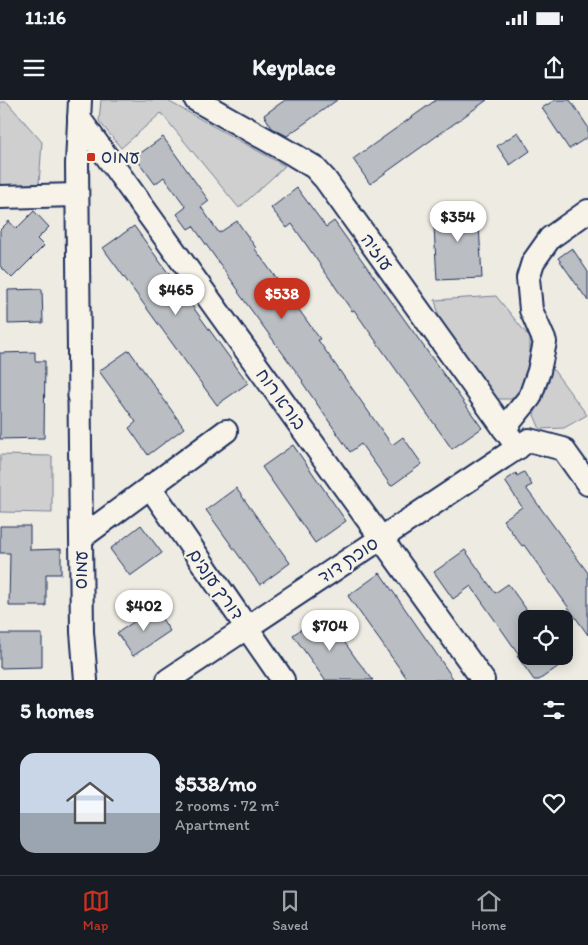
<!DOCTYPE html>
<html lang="en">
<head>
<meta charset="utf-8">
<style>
  :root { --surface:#171b24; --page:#242831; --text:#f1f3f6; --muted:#9ea1a6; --line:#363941; --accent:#c8321e }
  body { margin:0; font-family:Itim,"Playpen Sans Hebrew",sans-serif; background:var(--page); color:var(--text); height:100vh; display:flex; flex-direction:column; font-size:19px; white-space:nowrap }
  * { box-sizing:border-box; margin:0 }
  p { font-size:16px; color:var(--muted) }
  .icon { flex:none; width:28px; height:28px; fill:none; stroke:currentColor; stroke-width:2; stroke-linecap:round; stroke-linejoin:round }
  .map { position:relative; height:580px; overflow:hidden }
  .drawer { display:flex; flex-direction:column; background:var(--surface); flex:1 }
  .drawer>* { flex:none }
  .buttons { position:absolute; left:518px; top:510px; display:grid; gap:10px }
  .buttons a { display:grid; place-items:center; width:55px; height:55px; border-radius:10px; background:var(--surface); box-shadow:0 2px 12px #0003; font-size:25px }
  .price { position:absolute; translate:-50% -42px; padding:0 11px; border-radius:18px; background:#fff; color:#222; font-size:16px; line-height:32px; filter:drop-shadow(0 1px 2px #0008) }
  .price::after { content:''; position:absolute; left:50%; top:30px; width:15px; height:11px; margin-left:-8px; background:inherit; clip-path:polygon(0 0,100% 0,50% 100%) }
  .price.on { background:var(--accent); color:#fff }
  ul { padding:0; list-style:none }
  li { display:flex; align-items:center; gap:15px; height:125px; padding:0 20px }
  li span { display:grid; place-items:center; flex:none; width:140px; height:100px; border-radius:15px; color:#555 }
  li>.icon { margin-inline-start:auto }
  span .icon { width:60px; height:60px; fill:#fffc; stroke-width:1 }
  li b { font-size:21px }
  h2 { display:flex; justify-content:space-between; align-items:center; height:60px; padding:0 20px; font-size:21px }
  .status { display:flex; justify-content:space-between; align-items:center; height:35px; padding:0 25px; background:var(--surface); direction:ltr }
  .status svg { height:14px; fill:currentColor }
  header { display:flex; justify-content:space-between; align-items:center; height:65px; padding:0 20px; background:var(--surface); font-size:22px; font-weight:800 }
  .dock { display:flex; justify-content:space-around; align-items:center; height:70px; border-top:1px solid var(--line); background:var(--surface); font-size:14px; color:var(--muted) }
  .dock a { display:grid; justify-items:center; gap:2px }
  .dock .on { color:var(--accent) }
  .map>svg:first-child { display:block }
</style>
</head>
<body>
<div class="status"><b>11:16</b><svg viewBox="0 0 49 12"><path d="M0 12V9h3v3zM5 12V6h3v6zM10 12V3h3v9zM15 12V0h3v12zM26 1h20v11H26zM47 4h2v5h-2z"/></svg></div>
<header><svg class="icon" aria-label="menu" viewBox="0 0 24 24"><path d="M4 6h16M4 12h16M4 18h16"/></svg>Keyplace<svg class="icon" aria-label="share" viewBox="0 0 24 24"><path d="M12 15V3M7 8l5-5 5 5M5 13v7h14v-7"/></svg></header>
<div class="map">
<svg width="588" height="580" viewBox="0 0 588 580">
  <rect width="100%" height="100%" fill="#eeebe2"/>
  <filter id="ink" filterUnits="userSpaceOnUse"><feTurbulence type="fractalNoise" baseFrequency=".02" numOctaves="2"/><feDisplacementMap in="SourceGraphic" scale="10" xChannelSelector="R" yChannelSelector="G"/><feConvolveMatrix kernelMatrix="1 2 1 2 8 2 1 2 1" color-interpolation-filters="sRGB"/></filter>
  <g filter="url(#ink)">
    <!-- green -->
    <g fill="#cfcfcf" stroke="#757f96">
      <path d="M 101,0 L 166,0 L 285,66 L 239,108 L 161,13 L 121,48 L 99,21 Z"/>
      <path d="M 0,2 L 7,2 L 42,42 L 39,84 L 0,85 Z"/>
      <path d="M 496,196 L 530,238 L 530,258 L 524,284 L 512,299 L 496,299 L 440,220 L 435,200 Z"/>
      <path d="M 552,268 L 587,315 L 564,328 L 540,329 L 534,315 Z"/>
      <path d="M 0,355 L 52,356 L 52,413 L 0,412 Z"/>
    </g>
    <!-- building -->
    <g fill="#babdc2" stroke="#1b2f5e">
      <path d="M 285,0 L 337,0 L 287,36 L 272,28 L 264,15 Z"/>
      <path d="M 436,0 L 487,0 L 370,84 L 353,59 Z"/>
      <path d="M 555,0 L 570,0 L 588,27 L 588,37 L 569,49 L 542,8 Z"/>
      <path d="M 518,32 L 530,51 L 510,65 L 497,46 Z"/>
      <path d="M 163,37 L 209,101 L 201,107 L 219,133 L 237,121 L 256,148 L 255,149 L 320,239 L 318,240 L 392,345 L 403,337 L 422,364 L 391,386 L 361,344 L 350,352 L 302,282 L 303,281 L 238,192 L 239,191 L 193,126 L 188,129 L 177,114 L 186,107 L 164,77 L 155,84 L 135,57 Z"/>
      <path d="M 297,88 L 326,127 L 334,121 L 482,328 L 452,349 L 354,210 L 352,211 L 292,124 L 287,128 L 271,108 Z"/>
      <path d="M 478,106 L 482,178 L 437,180 L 433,109 Z"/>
      <path d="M 34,111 L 49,127 L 37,139 L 44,146 L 12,178 L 0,166 L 0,130 L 9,121 L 16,129 Z"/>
      <path d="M 134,126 L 248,283 L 217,305 L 103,148 Z"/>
      <path d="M 572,148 L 588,172 L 588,201 L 558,158 Z"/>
      <path d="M 42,189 L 43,223 L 8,224 L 8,190 Z"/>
      <path d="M 129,250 L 184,328 L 148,355 L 129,328 L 136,322 L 99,271 Z"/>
      <path d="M 35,252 L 35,261 L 45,261 L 44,338 L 0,339 L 0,253 Z"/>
      <path d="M 293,345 L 346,421 L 315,443 L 262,367 Z"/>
      <path d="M 524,372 L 532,385 L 526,388 L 588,473 L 588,535 L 524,445 L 522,446 L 503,420 L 522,407 L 505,381 L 516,373 L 517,376 Z"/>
      <path d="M 236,388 L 290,463 L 260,485 L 206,410 Z"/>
      <path d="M 141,425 L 162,453 L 130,476 L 110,449 Z"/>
      <path d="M 0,426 L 30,426 L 30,450 L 61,449 L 61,474 L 46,474 L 46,506 L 9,506 L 10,453 L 0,453 Z"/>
      <path d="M 465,450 L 495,493 L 508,484 L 529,513 L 526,516 L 526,556 L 573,556 L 539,580 L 534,580 L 517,556 L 520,556 L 471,486 L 453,499 L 434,472 Z"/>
      <path d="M 380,473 L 431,546 L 454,580 L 408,580 L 348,496 Z"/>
      <path d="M 155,508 L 170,531 L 133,556 L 117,533 Z"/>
      <path d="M 324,513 L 357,560 L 373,580 L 325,580 L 293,535 Z"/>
      <path d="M 0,534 L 42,534 L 42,567 L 0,568 Z"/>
    </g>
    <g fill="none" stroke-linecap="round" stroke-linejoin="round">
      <!-- minor casing -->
      <g stroke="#1b2f5e" stroke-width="26">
        <g id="minor">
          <path d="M 80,0 L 77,64 L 82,532 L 86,580"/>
          <path d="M 196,0 L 294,55 L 314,67 L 325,79 L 518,348"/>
          <path d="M 79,18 L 483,580"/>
          <path d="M 0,97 L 77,95"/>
          <path d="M 504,329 L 530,297 L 539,271 L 545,242 L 531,210 L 528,178 L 533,162 L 550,138 L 588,111"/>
          <path d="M 150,387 L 283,580"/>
          <path d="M 81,438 L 226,331"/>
          <path d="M 168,580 L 529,340 L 563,349 L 588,384"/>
        </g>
      </g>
      <!-- minor -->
      <use href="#minor" stroke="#f7f3e8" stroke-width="22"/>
    </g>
  </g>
  <!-- markers -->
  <rect fill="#c8321e" stroke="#f7f3e8" stroke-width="2" x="86" y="52" width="10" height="10" rx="2.5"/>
  <g text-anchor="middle" stroke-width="4.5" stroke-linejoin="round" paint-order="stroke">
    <!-- poi labels -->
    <g font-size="18" fill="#1b2f5e" stroke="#f7f3e8" text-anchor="start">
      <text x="101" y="63">עמוס</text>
    </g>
    <!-- street labels -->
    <g font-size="18" fill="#1b2f5e" stroke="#f7f3e8">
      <text transform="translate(377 152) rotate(54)" y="6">עוזיה</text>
      <text transform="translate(281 299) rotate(54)" y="6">בורא רוח</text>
      <text transform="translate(348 460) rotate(-34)" y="6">סוכת דוד</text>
      <text transform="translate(81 470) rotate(-90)" y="6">עמוס</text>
      <text transform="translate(216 484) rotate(55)" y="6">דורך ענבים</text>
    </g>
  </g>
</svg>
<div class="buttons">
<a><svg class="icon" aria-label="locate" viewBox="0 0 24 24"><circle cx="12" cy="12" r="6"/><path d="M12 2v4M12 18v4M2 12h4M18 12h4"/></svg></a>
</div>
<b class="price" style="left:458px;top:143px">$354</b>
<b class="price" style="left:176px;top:216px">$465</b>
<b class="price on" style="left:282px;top:220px">$538</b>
<b class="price" style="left:144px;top:532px">$402</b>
<b class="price" style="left:330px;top:552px">$704</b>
</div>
<section class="drawer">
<h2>5 homes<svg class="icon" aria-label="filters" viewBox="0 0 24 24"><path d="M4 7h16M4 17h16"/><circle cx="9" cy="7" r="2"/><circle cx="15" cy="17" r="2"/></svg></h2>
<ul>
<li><span style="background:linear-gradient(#c9d6e8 60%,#9aa5b1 0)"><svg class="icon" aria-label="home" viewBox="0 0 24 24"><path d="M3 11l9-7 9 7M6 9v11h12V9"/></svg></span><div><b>$538/mo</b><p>2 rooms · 72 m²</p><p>Apartment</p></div><svg class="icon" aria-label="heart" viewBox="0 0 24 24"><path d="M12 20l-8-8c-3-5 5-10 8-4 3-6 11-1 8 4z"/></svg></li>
</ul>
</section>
<nav class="dock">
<a class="on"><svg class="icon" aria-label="map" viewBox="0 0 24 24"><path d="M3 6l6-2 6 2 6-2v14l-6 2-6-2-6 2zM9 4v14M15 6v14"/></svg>Map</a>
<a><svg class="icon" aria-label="saved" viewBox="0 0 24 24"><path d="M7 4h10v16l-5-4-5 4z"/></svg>Saved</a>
<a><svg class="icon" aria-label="home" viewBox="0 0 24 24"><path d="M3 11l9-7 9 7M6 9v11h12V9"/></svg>Home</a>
</nav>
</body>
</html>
